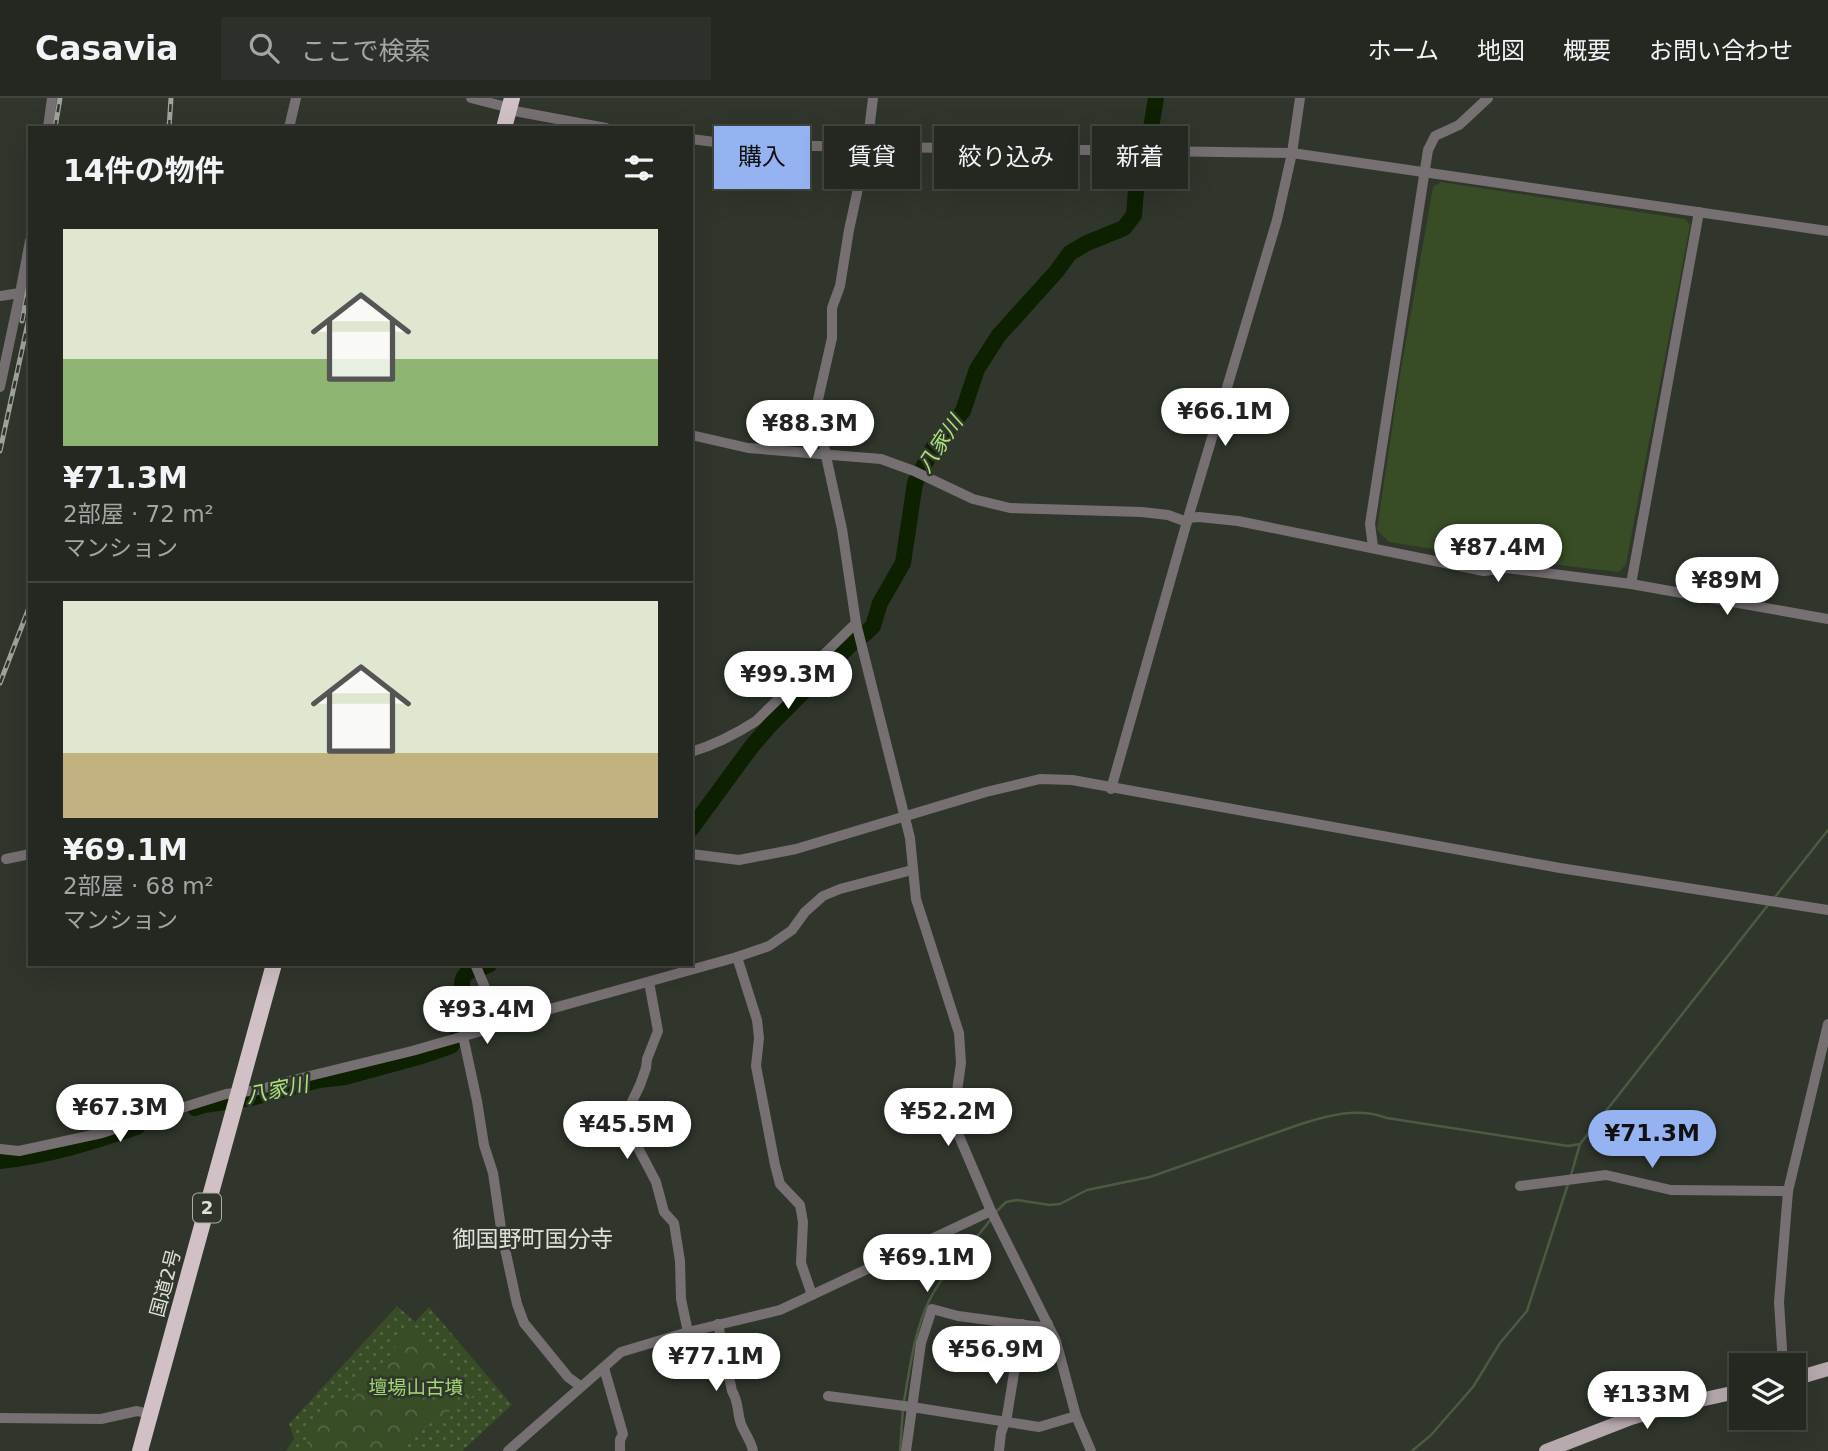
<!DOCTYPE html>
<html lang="ja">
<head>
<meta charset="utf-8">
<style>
  :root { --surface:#242821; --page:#2c302a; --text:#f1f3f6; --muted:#a3a6a5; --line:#41443f; --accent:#95b2f1 }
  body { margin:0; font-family:"DejaVu Sans","Noto Sans JP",sans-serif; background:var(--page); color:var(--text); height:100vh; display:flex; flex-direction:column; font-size:26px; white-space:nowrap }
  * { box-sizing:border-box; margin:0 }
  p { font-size:23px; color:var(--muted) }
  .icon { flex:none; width:38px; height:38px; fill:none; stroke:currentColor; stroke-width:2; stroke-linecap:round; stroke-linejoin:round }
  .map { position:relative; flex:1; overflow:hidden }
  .drawer { position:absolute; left:28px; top:28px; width:665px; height:840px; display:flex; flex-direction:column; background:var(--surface); border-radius:0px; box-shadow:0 7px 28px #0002,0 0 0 2px var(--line) }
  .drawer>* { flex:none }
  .guide { position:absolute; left:714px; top:28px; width:665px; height:63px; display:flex; gap:14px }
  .fabs { position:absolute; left:1729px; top:1255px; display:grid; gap:14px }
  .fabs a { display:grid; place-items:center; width:77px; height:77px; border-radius:0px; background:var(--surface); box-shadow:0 7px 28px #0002,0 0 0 2px var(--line); font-size:35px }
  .price { position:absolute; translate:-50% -60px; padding:0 16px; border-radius:24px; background:#fff; color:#222; font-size:23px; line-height:46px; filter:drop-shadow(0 2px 4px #0008) }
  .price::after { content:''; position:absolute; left:50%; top:42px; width:21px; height:16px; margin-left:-10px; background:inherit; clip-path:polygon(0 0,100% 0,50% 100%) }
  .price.active { background:var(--accent); color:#111 }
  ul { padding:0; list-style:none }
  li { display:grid; align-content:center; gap:14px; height:371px; padding:0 35px }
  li+li { border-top:2px solid var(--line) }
  li span { display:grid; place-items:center; height:217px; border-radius:0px; color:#555 }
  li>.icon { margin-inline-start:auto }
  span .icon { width:126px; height:126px; fill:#fffc; stroke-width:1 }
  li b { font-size:30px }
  h2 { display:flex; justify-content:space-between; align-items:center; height:84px; padding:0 35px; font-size:30px }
  .chip { padding:0 24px; border-radius:0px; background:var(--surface); box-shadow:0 7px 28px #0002,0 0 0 2px var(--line); font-size:24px; line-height:63px }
  .chip.active { background:var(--accent); color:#111 }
  header { display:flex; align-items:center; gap:42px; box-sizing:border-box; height:98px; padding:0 35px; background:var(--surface); border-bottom:2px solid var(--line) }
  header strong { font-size:33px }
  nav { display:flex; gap:38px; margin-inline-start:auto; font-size:24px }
  .search { width:490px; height:63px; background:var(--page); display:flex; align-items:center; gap:18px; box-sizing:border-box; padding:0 24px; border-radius:0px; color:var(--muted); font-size:26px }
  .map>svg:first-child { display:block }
</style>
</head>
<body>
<header>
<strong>Casavia</strong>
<div class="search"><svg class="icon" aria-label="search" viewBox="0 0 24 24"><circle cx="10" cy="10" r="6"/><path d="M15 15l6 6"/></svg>ここで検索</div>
<nav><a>ホーム</a><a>地図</a><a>概要</a><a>お問い合わせ</a></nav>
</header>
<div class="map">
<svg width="1828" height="1353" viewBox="0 0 1828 1353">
  <defs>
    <pattern id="grass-dots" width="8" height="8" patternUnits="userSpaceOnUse" patternTransform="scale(1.75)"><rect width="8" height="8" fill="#384d25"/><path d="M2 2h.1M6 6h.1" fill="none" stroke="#546644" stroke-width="1.8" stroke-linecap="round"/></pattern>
    <pattern id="forest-crowns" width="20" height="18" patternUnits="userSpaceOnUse" patternTransform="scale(1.75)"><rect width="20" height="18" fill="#384d25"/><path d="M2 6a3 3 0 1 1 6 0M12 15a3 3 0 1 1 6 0" fill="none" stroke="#546644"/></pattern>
  </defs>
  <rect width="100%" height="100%" fill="#30362c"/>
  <!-- grass -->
  <path fill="url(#grass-dots)" d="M 397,1208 L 415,1224 L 429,1209 L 512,1307 L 462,1353 L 286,1353 L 294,1340 L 289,1326 Z"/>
  <!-- forest -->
  <path fill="url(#forest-crowns)" d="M 408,1227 L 479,1294 L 405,1342 L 402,1353 L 306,1353 C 308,1332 317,1309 339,1301 C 344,1299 350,1299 356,1298 L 353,1286 L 365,1271 L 378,1278 Z"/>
  <!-- park -->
  <path fill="#384d25" d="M 1441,84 L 1685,121 L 1690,127 L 1626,466 L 1619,474 L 1465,456 L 1389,444 L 1377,432 L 1400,277 L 1433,89 Z"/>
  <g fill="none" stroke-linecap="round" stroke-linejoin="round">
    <!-- stream -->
    <g stroke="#4b5a41" stroke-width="2.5">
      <path d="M 1775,799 L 1828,732"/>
      <path d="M 1571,1077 L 1580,1046 L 1768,807"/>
      <path d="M 995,1115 L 1006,1104 L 1017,1102 L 1050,1107 L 1060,1106 L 1087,1092 L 1150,1079 L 1301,1026 C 1329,1017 1358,1009 1387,1020 L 1568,1048 L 1580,1046"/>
      <path d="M 904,1303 C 910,1270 914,1234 929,1203 C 944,1173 971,1148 991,1121"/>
      <path d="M 900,1353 L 903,1310"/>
      <path d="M 1412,1353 L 1431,1337 L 1473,1289 L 1500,1245 L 1527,1213 L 1568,1086"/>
    </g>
    <!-- river -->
    <g stroke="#0d2000" stroke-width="16">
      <path d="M 691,731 L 752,648 L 772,625 L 851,546 L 866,535 L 873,528 L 880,505 L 903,465 L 915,385 L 933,350 L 963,313 L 977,271 L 999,237 L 1056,174 L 1070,155 L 1087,145 L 1124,130 L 1134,117 L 1137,80 L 1146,60 L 1156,0"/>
      <path d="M 195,1010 L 204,1007 L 251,1000 L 319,982 L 345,979 L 422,958 L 451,948 L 470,921 L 472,911 C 466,900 455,885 468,874 C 474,870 484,870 490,866"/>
      <path d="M 0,1063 C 47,1058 93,1044 137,1029"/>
    </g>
    <!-- minor -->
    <g stroke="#767072" stroke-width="10">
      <path d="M 471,0 L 510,10"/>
      <path d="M 873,0 L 867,49 L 849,132 L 840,188 L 832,210 L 832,240 L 817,306 L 826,358 L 842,431 L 856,525 L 910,740 L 916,801 L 959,935 L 961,965 L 954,1014 L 956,1031 L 991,1113 L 1056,1243 L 1076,1318 L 1091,1353"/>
      <path d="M 509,12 L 606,30"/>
      <path d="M 48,30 L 52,0"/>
      <path d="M 289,30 L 296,0"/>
      <path d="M 691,41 L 738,47 L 1292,55 L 1828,133"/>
      <path d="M 0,198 L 20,195"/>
      <path d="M 0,289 L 20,195 L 30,143"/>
      <path d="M 691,337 L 748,350 L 881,361 L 914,373 L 973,401 L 1010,410 L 1142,414 L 1168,417 L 1187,424"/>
      <path d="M 1188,420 L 1199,419 L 1238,423 L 1484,473 L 1506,470 L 1631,486 L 1828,521"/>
      <path d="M 1373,449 L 1370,426 L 1428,52 L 1435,38 L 1459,27 L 1488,0"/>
      <path d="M 1631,486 L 1699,114"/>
      <path d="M 691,654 C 714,647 736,636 756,623 L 856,525"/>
      <path d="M 1111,691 L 1188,420 L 1277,122 L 1292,55 L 1300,0"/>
      <path d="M 691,756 L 739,762 L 796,751 L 986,694 L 1040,681 L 1072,682 L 1560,770 L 1828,812"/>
      <path d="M 6,761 L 30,756"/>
      <path d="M 737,859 L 757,922 L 759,940 L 756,968 L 775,1067 L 780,1086 L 800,1107 L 803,1124 L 801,1165 L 812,1197"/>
      <path d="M 475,866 L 500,925"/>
      <path d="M 649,884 L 658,933 L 647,961 L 646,970 L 640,987 L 629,1010 L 634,1029 L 635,1044 L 656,1084 L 664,1114 L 674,1125 L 680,1163 L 681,1201 L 688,1234"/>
      <path d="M 463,938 L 477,1003 L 484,1047 L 493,1075 L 502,1137 L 517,1206 L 524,1225 L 568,1279 L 580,1288"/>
      <path d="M 0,1051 L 19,1053 L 102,1035 L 226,996 L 258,992 L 289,983 L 412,953 L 478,934 L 500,925 L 737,859 L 769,848 L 792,832 L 805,814 L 823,798 L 840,791 L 912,772"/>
      <path d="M 1520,1088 L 1606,1077 L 1671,1092 L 1788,1093"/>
      <path d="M 718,1226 L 732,1293 C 739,1304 737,1315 741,1326 C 745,1336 751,1343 753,1353"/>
      <path d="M 1783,1267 L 1779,1204 L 1788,1093 L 1828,926"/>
      <path d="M 604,1270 L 623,1336 L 620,1342 L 620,1353"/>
      <path d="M 828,1298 L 912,1309 L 1039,1329 L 1076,1318"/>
      <path d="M 0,1320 L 101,1321 L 137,1313 L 150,1316"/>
      <path d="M 508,1353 L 621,1254 L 688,1234 L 780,1212 L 991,1113"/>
      <path d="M 906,1353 L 921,1245 L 932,1211 L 958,1218 L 1041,1229 L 1048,1226"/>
      <path d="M 999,1353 L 1001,1335 L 1007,1318 L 1022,1226"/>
    </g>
    <!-- major -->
    <g stroke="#b7aaaf" stroke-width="14">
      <path d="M 1794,1281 L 1828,1271"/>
      <path d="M 1546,1353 L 1631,1320 L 1668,1309 L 1741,1293"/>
    </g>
    <!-- highway -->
    <g stroke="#d1c1c7" stroke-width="16">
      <path d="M 504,30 L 512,0"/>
      <path d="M 140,1353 L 274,866"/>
    </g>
    <!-- rail casing -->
    <g stroke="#a0a49c" stroke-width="5">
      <g id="rail">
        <path d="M 55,30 L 60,0"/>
        <path d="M 169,30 L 171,0"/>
        <path d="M 22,223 L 30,181"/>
        <path d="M 0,353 L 30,215"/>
        <path d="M 0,585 L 30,507"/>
      </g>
    </g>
    <!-- rail -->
    <use href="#rail" stroke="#30362c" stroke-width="2.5" stroke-dasharray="8" stroke-linecap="butt"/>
  </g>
  <g text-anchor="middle" stroke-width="5" stroke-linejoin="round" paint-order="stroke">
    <!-- shield labels -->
    <rect fill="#30362c" stroke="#a9aea6" stroke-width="2" x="193" y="1095.5" width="28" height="29" rx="5"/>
    <g font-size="18" font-weight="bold" fill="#dde1da">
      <text x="207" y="1116">2</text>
    </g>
    <!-- street labels -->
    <g font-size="19" fill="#dde1da" stroke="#30362c">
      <text transform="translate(165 1185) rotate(-75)" y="7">国道2号</text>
    </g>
    <!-- park labels -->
    <g font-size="19" fill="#a1d873" stroke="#30362c">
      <text x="416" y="1296">壇場山古墳</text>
    </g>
    <!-- water labels -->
    <g font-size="21" font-style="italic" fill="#a9e07a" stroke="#30362c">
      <text transform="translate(940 346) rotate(-56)" y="7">八家川</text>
      <text transform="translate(277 992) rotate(-11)" y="7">八家川</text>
    </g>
    <!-- quarter labels -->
    <g font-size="23" fill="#dde1da" stroke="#30362c">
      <text x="533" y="1149">御国野町国分寺</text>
    </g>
  </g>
</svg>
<div class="fabs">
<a><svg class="icon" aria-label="layers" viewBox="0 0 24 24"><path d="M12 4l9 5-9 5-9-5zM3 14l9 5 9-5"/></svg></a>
</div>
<b class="price" style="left:1225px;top:350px">¥66.1M</b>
<b class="price" style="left:810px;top:362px">¥88.3M</b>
<b class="price" style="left:1498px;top:486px">¥87.4M</b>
<b class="price" style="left:1727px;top:519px">¥89M</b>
<b class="price" style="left:788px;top:613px">¥99.3M</b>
<b class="price" style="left:487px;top:948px">¥93.4M</b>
<b class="price" style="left:120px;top:1046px">¥67.3M</b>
<b class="price" style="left:948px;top:1050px">¥52.2M</b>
<b class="price" style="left:627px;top:1063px">¥45.5M</b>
<b class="price active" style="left:1652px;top:1072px">¥71.3M</b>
<b class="price" style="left:927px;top:1196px">¥69.1M</b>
<b class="price" style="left:996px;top:1288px">¥56.9M</b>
<b class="price" style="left:716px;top:1295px">¥77.1M</b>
<b class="price" style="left:1647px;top:1333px">¥133M</b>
<div class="guide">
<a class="chip active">購入</a>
<a class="chip">賃貸</a>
<a class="chip">絞り込み</a>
<a class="chip">新着</a>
</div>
<section class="drawer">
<h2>14件の物件<svg class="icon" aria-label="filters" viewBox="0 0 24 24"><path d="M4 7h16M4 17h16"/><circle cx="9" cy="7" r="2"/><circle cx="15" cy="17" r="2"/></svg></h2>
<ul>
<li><span style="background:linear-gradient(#dfe7d0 60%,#8fb573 0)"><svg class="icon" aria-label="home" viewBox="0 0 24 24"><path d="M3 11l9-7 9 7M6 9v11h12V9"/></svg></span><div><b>¥71.3M</b><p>2部屋 · 72 m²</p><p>マンション</p></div></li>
<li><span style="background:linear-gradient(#dfe7d0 70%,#c2b280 0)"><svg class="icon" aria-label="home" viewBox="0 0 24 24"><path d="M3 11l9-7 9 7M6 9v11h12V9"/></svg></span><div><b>¥69.1M</b><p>2部屋 · 68 m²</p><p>マンション</p></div></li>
</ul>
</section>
</div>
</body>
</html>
